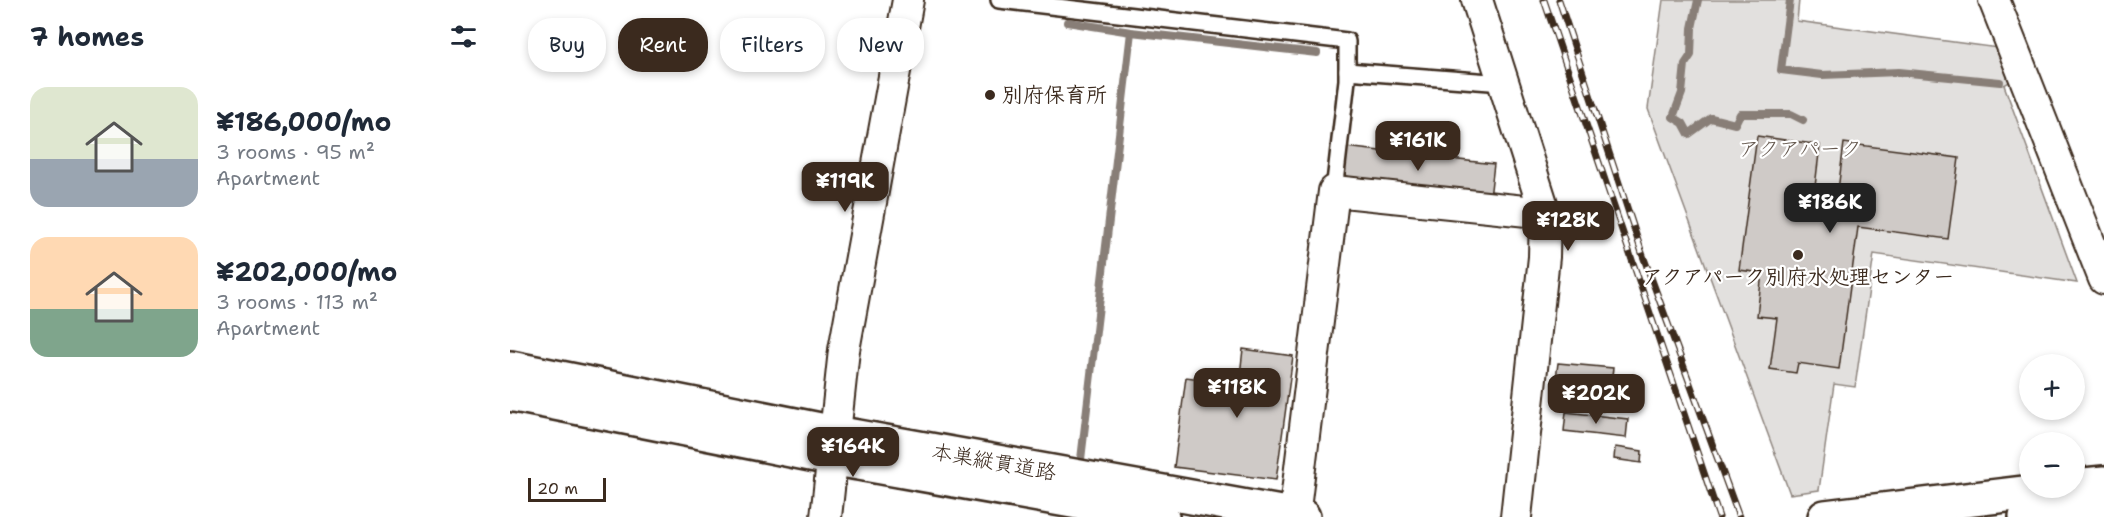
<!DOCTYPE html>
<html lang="en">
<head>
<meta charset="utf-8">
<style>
  :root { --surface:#fff; --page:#f2f2f3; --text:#1f2937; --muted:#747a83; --accent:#3b2a1e }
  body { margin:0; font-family:"Shantell Sans","Klee One",sans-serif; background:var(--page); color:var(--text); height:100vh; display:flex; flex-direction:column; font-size:22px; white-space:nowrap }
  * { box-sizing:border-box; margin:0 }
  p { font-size:20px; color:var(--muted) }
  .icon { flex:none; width:33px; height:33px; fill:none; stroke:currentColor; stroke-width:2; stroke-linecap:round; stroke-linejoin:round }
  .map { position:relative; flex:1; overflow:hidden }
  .sheet { display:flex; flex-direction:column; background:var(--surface); width:510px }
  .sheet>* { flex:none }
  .hud { position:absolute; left:18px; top:18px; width:570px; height:54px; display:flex; gap:12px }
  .controls { position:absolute; left:1509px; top:354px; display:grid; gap:12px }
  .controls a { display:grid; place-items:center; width:66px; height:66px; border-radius:50%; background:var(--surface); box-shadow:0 3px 9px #0003; font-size:30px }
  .scale { position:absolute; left:18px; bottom:15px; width:78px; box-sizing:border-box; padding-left:6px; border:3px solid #3b2a1e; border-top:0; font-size:16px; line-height:21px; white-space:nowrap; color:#3b2a1e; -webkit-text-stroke:4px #fff; paint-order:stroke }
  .price { position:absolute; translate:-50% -51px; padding:0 14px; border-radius:12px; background:var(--accent); color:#fff; font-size:20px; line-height:39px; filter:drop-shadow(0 2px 3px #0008) }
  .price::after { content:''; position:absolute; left:50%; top:36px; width:18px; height:14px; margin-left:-9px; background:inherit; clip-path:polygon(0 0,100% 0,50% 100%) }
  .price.on { background:#222; color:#fff }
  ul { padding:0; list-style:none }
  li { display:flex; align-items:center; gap:18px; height:150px; padding:0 30px }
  li span { display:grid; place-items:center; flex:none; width:168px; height:120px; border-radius:18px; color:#555 }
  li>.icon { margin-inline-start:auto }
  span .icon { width:72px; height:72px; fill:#fffc; stroke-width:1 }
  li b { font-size:26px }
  h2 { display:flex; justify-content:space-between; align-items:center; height:72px; padding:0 30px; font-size:26px }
  .tag { padding:0 21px; border-radius:24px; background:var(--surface); box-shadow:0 3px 9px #0003; font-size:21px; line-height:54px }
  .tag.on { background:var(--accent); color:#fff }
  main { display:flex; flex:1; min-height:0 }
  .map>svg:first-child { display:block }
</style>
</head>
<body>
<main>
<section class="sheet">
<h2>7 homes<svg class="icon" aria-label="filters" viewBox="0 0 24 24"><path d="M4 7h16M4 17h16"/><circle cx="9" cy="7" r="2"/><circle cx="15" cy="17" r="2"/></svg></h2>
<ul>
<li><span style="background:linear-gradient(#dfe7d0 60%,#9aa5b1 0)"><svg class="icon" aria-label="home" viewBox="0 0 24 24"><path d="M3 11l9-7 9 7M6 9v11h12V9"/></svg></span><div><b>¥186,000/mo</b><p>3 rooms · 95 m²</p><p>Apartment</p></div></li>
<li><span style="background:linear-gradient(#ffd9b3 60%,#7fa58c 0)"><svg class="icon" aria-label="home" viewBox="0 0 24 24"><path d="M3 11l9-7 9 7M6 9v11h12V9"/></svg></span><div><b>¥202,000/mo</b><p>3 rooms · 113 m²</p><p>Apartment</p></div></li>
</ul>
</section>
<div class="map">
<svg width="1594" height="517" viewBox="0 0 1594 517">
  <rect width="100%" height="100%" fill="#fff"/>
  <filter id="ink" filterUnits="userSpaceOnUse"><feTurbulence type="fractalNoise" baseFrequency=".0167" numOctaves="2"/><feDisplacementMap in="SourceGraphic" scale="12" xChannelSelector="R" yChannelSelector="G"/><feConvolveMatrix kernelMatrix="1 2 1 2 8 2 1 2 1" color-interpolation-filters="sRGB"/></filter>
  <g filter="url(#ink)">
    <!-- green -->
    <path fill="#e2e0de" stroke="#8e857e" stroke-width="1.5" d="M 1153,0 L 1289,0 L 1287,21 L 1488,48 L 1503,80 L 1494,85 L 1567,283 L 1364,254 L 1345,387 L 1324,384 L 1309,490 L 1280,494 L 1138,109 Z"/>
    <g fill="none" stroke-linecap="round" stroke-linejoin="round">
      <!-- stream -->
      <g stroke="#887e77" stroke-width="8">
        <path d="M 1188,0 L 1182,28 L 1181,55 L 1175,64 L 1172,93 L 1163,117 L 1173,123 L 1179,134 L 1201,118 L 1225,124 L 1230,114 L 1281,114 L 1293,120"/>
        <path d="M 1280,0 L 1271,70 L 1312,75 L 1389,72 L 1490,82"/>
        <path d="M 557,22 L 621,32 L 807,53"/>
        <path d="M 570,468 L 621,32"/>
      </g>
    </g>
    <!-- building -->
    <g fill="#cfcac7" stroke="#3b2a1e" stroke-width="1.5">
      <path d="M 1247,136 L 1310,145 L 1304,195 L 1327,198 L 1334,143 L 1449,158 L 1438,239 L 1348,227 L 1329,369 L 1288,363 L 1286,373 L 1260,369 L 1267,318 L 1247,316 L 1252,273 L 1229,270 Z"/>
      <path d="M 835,147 L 984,164 L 980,198 L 831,181 Z"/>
      <path d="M 733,349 L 783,356 L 766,480 L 664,467 L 676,377 L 729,384 Z"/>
      <path d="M 1048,363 L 1103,368 L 1101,384 L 1046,379 Z"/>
      <path d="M 1046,386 L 1095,390 L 1093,411 L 1045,406 Z"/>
      <path d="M 1056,412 L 1118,419 L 1116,438 L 1054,431 Z"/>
      <path d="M 1105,447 L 1132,451 L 1131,463 L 1104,459 Z"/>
    </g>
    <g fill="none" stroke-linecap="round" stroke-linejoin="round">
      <!-- lane casing -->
      <g stroke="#3b2a1e" stroke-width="20">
        <g id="lane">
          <path d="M 489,0 L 837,41 L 837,80 L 824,191"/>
          <path d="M 837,71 L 993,83"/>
        </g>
      </g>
      <!-- street casing -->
      <g stroke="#3b2a1e" stroke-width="34">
        <g id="street">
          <path d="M 967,0 L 1035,213 L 1034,257 L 1006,517"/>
          <path d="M 1484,0 L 1594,279"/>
          <path d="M 316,517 L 334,350 L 398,0"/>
          <path d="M 784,517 L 824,191 L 1035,213"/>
        </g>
      </g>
      <!-- primary casing -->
      <g stroke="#3b2a1e" stroke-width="38">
        <g id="primary">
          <path d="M 0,368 L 325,433 L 793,517"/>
          <path d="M 0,394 L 321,458 L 652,517"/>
          <path d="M 1564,486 L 1594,483"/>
          <path d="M 1315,517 L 1555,488"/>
          <path d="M 1516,517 L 1594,507"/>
        </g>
      </g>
      <!-- lane -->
      <use href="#lane" stroke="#fff" stroke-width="15"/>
      <!-- street -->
      <use href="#street" stroke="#fff" stroke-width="30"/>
      <!-- primary -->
      <use href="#primary" stroke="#fff" stroke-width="33"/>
      <!-- rail casing -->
      <g stroke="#3b2a1e" stroke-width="7">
        <g id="rail">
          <path d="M 1034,0 L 1209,517"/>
          <path d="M 1049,0 L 1132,253 L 1229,517"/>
        </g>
      </g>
      <!-- rail -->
      <use href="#rail" stroke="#fff" stroke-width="4.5" stroke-dasharray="14" stroke-linecap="butt"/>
    </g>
  </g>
  <!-- markers -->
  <g fill="#3b2a1e" stroke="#fff" stroke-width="2">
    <circle cx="480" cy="95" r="6"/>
    <circle cx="1288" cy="255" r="6"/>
  </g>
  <g text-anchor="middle" stroke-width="4.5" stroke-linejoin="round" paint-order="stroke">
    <!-- poi labels -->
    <g font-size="21" font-weight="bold" fill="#3b2a1e" stroke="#fff" text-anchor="start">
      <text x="492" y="102">別府保育所</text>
      <text x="1288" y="284" text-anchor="middle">アクアパーク別府水処理センター</text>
    </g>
    <!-- park labels -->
    <g font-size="21" fill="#65584e" stroke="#fff">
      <text x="1290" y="156">アクアパーク</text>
    </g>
    <!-- street labels -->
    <g font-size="21" fill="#3b2a1e" stroke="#fff">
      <text transform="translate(484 462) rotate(10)" y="7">本巣縦貫道路</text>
    </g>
  </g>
</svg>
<div class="controls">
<a>+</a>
<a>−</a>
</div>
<div class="scale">20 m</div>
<b class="price" style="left:908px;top:172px">¥161K</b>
<b class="price" style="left:335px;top:213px">¥119K</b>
<b class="price on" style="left:1320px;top:234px">¥186K</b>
<b class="price" style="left:1058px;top:252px">¥128K</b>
<b class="price" style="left:727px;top:419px">¥118K</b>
<b class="price" style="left:1086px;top:425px">¥202K</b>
<b class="price" style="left:343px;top:478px">¥164K</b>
<div class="hud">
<a class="tag">Buy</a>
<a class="tag on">Rent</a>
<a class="tag">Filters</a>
<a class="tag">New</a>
</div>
</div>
</main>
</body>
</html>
